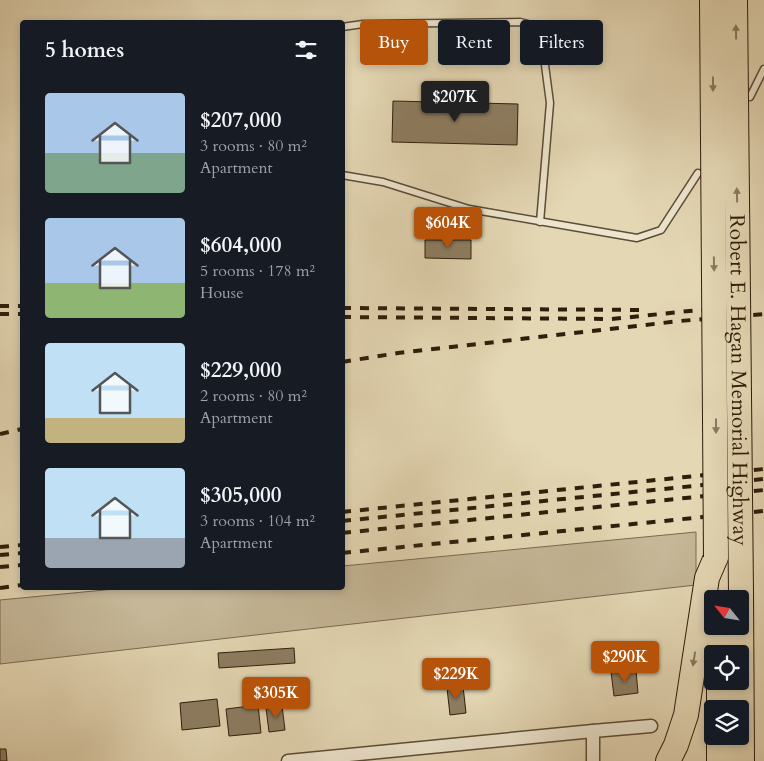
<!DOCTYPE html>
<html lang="en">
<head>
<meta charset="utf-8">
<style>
  :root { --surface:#171b24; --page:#242831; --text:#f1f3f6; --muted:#9ea1a6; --accent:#b45309 }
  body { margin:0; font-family:Cardo,serif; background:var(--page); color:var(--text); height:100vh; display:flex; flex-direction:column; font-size:19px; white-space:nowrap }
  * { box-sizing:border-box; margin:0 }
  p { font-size:16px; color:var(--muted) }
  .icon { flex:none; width:28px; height:28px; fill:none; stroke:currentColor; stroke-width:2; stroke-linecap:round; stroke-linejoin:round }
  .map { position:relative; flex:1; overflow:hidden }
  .side { position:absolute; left:20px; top:20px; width:325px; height:570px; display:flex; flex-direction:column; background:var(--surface); border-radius:5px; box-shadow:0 2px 8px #0003 }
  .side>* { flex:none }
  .top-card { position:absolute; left:360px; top:20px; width:329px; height:45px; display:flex; gap:10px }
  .needle { width:32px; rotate:300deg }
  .controls { position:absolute; left:704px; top:590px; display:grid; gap:10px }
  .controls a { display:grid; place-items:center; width:45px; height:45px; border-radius:5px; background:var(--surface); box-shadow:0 2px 8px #0003; font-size:25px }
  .price { position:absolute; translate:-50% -42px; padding:0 11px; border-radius:5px; background:var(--accent); color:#fff; font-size:16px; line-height:32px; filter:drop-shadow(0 1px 2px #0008) }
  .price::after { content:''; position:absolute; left:50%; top:30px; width:15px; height:11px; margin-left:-8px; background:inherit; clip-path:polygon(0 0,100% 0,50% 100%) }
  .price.on { background:#222; color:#fff }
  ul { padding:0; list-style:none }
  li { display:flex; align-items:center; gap:15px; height:125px; padding:0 25px }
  li span { display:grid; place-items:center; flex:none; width:140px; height:100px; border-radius:5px; color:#555 }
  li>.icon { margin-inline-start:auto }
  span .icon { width:60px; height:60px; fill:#fffc; stroke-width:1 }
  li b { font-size:21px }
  h2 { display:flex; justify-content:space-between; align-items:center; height:60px; padding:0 25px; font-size:21px }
  .tag { padding:0 18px; border-radius:5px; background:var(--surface); box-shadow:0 2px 8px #0003; font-size:18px; line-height:45px }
  .tag.on { background:var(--accent); color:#fff }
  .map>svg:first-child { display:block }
</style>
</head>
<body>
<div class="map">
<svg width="764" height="761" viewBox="0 0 764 761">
  <rect width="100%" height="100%" fill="#e4d7b4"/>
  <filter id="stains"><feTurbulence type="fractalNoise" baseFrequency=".004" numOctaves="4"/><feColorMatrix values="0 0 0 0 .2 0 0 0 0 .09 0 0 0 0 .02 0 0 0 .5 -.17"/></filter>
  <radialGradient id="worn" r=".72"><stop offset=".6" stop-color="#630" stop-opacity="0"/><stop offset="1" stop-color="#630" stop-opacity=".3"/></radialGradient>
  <!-- green -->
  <path fill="#c5b797" stroke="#7a6a51" d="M 696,532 L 696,585 L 0,664 L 0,600 L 125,588 L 342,588 L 343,566 Z"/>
  <!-- building -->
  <g fill="#8e7e63" stroke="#301d0b">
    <path d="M 393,101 L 518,104 L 517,145 L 392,142 Z"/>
    <path d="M 425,240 L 471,240 L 471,259 L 425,258 Z"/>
    <path d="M 294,648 L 295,663 L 219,668 L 218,653 Z"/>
    <path d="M 636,670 L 638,693 L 614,696 L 611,672 Z"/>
    <path d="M 463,686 L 466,713 L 450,715 L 447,688 Z"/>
    <path d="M 217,699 L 220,726 L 182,730 L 180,703 Z"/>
    <path d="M 258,705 L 261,733 L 229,736 L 226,709 Z"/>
    <path d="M 282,706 L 285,730 L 269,732 L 266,708 Z"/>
    <path d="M 0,749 L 6,749 L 7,761 L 0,761 Z"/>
  </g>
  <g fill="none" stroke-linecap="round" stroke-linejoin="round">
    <!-- service casing -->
    <g stroke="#5d4c35" stroke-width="9">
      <g id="service">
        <path d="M 342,27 L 363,24 L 520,22 L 540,27 L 550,103 L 540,222"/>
        <path d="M 750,97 L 764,69"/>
        <path d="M 342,175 L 383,182 L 469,209 L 637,238 L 661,230 L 698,173"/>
      </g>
    </g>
    <!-- minor casing -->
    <g stroke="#5d4c35" stroke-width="15">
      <g id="minor">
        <path d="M 288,761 L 593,731 L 651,726"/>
        <path d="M 593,761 L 593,731"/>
      </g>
    </g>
    <!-- motorway casing -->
    <g stroke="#301d0b" stroke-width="26">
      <g id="motorway">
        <path d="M 741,593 L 742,761"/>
        <path d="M 718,626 L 718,654"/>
        <path d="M 719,681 L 719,709"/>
        <path d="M 719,736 L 719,761"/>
        <path d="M 668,761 L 676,745 L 686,715 L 707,578 L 716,557"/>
      </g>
    </g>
    <!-- service -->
    <use href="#service" stroke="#ede5ce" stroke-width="6"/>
    <!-- minor -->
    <use href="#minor" stroke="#ede5ce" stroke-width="12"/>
    <!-- motorway -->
    <use href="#motorway" stroke="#e4d7b4" stroke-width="24"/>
    <!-- rail -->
    <g stroke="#301d0b" stroke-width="4" stroke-dasharray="9 9" stroke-linecap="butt">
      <path d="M 0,306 L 22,306"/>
      <path d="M 342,308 L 642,310"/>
      <path d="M 0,314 L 22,314"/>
      <path d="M 342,317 L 612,319 L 699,310 L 742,310"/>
      <path d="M 342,362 L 398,353 L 680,321 L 764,314"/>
      <path d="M 0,434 L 22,429"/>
      <path d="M 342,512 L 764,469"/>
      <path d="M 342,521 L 764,479"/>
      <path d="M 342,533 L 764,490"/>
      <path d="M 0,547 L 22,545"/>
      <path d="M 342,553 L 764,511"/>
      <path d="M 0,555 L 22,553"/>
      <path d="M 0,567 L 22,565"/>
      <path d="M 0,588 L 22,585"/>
    </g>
    <!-- motorway-bridge casing -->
    <g stroke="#301d0b" stroke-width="26" stroke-linecap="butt">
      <g id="motorway-bridge">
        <path d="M 712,0 L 716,557"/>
        <path id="s1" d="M 735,0 L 741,593"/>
      </g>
    </g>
    <!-- motorway-bridge -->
    <use href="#motorway-bridge" stroke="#e4d7b4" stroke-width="24"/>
  </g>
  <!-- one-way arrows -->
  <defs><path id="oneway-solid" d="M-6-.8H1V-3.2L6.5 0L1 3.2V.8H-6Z" transform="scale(1.25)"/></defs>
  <g fill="#8a7a60">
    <use href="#oneway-solid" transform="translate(736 32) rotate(-91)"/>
    <use href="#oneway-solid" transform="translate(713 84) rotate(90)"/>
    <use href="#oneway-solid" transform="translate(737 195) rotate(-91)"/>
    <use href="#oneway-solid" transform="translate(714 264) rotate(89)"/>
    <use href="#oneway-solid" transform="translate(716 426) rotate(90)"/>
    <use href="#oneway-solid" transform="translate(694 659) rotate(99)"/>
  </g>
  <g text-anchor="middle" stroke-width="4.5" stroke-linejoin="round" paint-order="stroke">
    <!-- street labels -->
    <g font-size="21" fill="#301d0b" stroke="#ede5ce">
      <text dy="7" stroke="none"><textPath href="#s1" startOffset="380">Robert E. Hagan Memorial Highway</textPath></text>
    </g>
  </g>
  <rect width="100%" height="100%" filter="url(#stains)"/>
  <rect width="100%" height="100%" fill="url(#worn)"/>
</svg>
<div class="controls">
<a><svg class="needle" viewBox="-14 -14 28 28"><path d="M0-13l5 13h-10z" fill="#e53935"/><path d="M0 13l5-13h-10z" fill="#9ea1a6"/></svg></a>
<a><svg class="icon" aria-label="locate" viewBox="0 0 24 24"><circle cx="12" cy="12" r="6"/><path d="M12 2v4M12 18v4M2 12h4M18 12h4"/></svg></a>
<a><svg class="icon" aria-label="layers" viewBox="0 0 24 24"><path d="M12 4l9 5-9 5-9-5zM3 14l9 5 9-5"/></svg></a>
</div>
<b class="price on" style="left:455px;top:123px">$207K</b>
<b class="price" style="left:448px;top:249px">$604K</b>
<b class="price" style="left:625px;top:683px">$290K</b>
<b class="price" style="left:456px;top:700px">$229K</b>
<b class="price" style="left:276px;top:719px">$305K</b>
<div class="top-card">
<a class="tag on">Buy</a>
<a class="tag">Rent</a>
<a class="tag">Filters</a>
</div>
<section class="side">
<h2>5 homes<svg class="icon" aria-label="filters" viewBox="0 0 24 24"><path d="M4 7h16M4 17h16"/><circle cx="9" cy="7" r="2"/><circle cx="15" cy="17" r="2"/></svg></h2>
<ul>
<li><span style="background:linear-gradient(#a9c7e8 60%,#7fa58c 0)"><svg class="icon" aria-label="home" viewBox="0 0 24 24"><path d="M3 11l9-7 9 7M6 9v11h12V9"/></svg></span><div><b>$207,000</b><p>3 rooms · 80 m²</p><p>Apartment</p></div></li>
<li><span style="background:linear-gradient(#a9c7e8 65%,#8fb573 0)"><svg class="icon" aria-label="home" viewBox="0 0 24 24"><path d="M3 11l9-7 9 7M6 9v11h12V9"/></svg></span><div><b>$604,000</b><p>5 rooms · 178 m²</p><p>House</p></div></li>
<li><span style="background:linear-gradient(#bfe0f5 75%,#c2b280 0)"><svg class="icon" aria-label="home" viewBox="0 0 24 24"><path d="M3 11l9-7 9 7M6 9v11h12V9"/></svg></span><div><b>$229,000</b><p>2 rooms · 80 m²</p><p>Apartment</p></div></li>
<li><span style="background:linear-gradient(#bfe0f5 70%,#9aa5b1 0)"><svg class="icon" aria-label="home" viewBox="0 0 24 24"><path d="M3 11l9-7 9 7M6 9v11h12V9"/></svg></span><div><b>$305,000</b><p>3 rooms · 104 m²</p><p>Apartment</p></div></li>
</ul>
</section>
</div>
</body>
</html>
